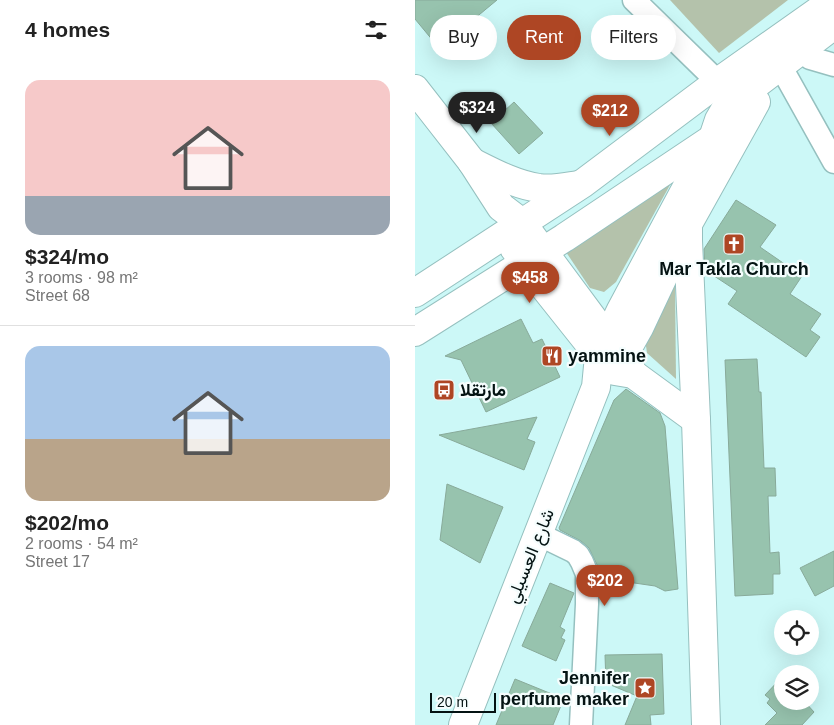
<!DOCTYPE html>
<html lang="en">
<head>
<meta charset="utf-8">
<style>
  :root { --surface:#fff; --page:#f6f6f6; --text:#222; --muted:#767676; --line:#e0e0e0; --accent:#ae4624 }
  body { margin:0; font-family:Arial,Vazirmatn,sans-serif; background:var(--page); color:var(--text); height:100vh; display:flex; flex-direction:column; font-size:19px; white-space:nowrap }
  * { box-sizing:border-box; margin:0 }
  p { font-size:16px; color:var(--muted) }
  .icon { flex:none; width:28px; height:28px; fill:none; stroke:currentColor; stroke-width:2; stroke-linecap:round; stroke-linejoin:round }
  .map { position:relative; flex:1; overflow:hidden }
  .details { display:flex; flex-direction:column; background:var(--surface); width:415px }
  .details>* { flex:none }
  .hud { position:absolute; left:15px; top:15px; width:329px; height:45px; display:flex; gap:10px }
  .buttons { position:absolute; left:359px; top:610px; display:grid; gap:10px }
  .buttons a { display:grid; place-items:center; width:45px; height:45px; border-radius:50%; background:var(--surface); box-shadow:0 5px 20px #0002; font-size:25px }
  .scale { position:absolute; left:15px; bottom:12px; width:66px; box-sizing:border-box; padding-left:5px; border:2px solid #041313; border-top:0; font-size:14px; line-height:18px; white-space:nowrap; color:#041313; -webkit-text-stroke:4px #f5fdfd; paint-order:stroke }
  .price { position:absolute; translate:-50% -42px; padding:0 11px; border-radius:18px; background:var(--accent); color:#fff; font-size:16px; line-height:32px; filter:drop-shadow(0 1px 2px #0008) }
  .price::after { content:''; position:absolute; left:50%; top:30px; width:15px; height:11px; margin-left:-8px; background:inherit; clip-path:polygon(0 0,100% 0,50% 100%) }
  .price.selected { background:#222; color:#fff }
  ul { padding:0; list-style:none }
  li { display:grid; align-content:center; gap:10px; height:265px; padding:0 25px }
  li+li { border-top:1px solid var(--line) }
  li span { display:grid; place-items:center; height:155px; border-radius:15px; color:#555 }
  li>.icon { margin-inline-start:auto }
  span .icon { width:90px; height:90px; fill:#fffc; stroke-width:1 }
  li b { font-size:21px }
  h2 { display:flex; justify-content:space-between; align-items:center; height:60px; padding:0 25px; font-size:21px }
  .chip { padding:0 18px; border-radius:22px; background:var(--surface); box-shadow:0 5px 20px #0002; font-size:18px; line-height:45px }
  .chip.selected { background:var(--accent); color:#fff }
  main { display:flex; flex:1; min-height:0 }
  .map>svg:first-child { display:block }
</style>
</head>
<body>
<main>
<section class="details">
<h2>4 homes<svg class="icon" aria-label="filters" viewBox="0 0 24 24"><path d="M4 7h16M4 17h16"/><circle cx="9" cy="7" r="2"/><circle cx="15" cy="17" r="2"/></svg></h2>
<ul>
<li><span style="background:linear-gradient(#f6c9c9 75%,#9aa5b1 0)"><svg class="icon" aria-label="home" viewBox="0 0 24 24"><path d="M3 11l9-7 9 7M6 9v11h12V9"/></svg></span><div><b>$324/mo</b><p>3 rooms · 98 m²</p><p>Street 68</p></div></li>
<li><span style="background:linear-gradient(#a9c7e8 60%,#b9a48a 0)"><svg class="icon" aria-label="home" viewBox="0 0 24 24"><path d="M3 11l9-7 9 7M6 9v11h12V9"/></svg></span><div><b>$202/mo</b><p>2 rooms · 54 m²</p><p>Street 17</p></div></li>
</ul>
</section>
<div class="map">
<svg width="419" height="725" viewBox="0 0 419 725">
  <rect width="100%" height="100%" fill="#ccf8f7"/>
  <!-- green -->
  <g fill="#b4c2ab">
    <path d="M 255,0 L 373,0 L 304,53 Z"/>
    <path d="M 250,180 L 255,185 L 201,282 L 189,292 L 175,288 L 147,246 Z"/>
    <path d="M 254,283 L 260,284 L 261,379 L 232,353 L 230,339 Z"/>
  </g>
  <!-- building -->
  <g fill="#97c3ae" stroke="#88aa9a">
    <path d="M 0,0 L 82,0 L 24,48 L 0,19 Z"/>
    <path d="M 99,102 L 128,133 L 104,154 L 76,123 Z"/>
    <path d="M 321,200 L 361,225 L 345,247 L 387,276 L 375,294 L 406,314 L 395,330 L 405,337 L 391,357 L 313,304 L 322,291 L 290,270 L 289,249 Z"/>
    <path d="M 106,319 L 118,343 L 127,339 L 145,377 L 71,412 L 46,360 L 30,356 Z"/>
    <path d="M 342,359 L 344,392 L 346,392 L 349,468 L 360,468 L 361,496 L 353,496 L 355,553 L 364,552 L 365,574 L 358,574 L 358,594 L 320,596 L 310,360 Z"/>
    <path d="M 211,389 L 245,413 L 250,426 L 263,589 L 250,591 L 240,586 L 185,578 L 184,569 L 174,548 L 166,541 L 145,530 L 144,528 L 199,400 Z"/>
    <path d="M 122,417 L 112,439 L 120,442 L 109,470 L 24,435 Z"/>
    <path d="M 32,484 L 88,507 L 65,563 L 25,540 Z"/>
    <path d="M 419,551 L 419,586 L 400,596 L 385,568 Z"/>
    <path d="M 135,583 L 159,593 L 145,627 L 150,630 L 146,638 L 150,640 L 141,661 L 107,646 Z"/>
    <path d="M 247,654 L 249,714 L 235,715 L 236,725 L 210,725 L 222,696 L 191,683 L 190,655 Z"/>
    <path d="M 367,677 L 368,701 L 389,701 L 399,712 L 387,725 L 350,725 L 362,713 L 352,703 L 355,699 L 350,695 Z"/>
    <path d="M 100,679 L 154,701 L 154,703 L 147,703 L 138,725 L 81,725 Z"/>
  </g>
  <g fill="none" stroke-linecap="round" stroke-linejoin="round">
    <!-- street casing -->
    <g stroke="#95c0bf" stroke-width="25">
      <g id="street">
        <path d="M 219,0 L 303,82"/>
        <path d="M 395,58 L 419,65"/>
        <path d="M 371,76 L 419,162"/>
        <path d="M 123,534 L 158,551 L 163,555 L 167,562 L 172,574 L 172,604 L 166,725"/>
      </g>
    </g>
    <!-- secondary casing -->
    <g stroke="#95c0bf" stroke-width="30">
      <g id="secondary">
        <path d="M 0,89 L 57,162 L 86,207 L 107,223 L 193,339 L 210,356 L 218,374"/>
        <path d="M 57,162 C 77,172 101,185 124,188 C 137,190 150,187 163,185"/>
        <path d="M 273,224 L 273,241 L 281,420 L 291,725"/>
        <path d="M 99,248 L 110,263 L 184,356 L 200,371 L 218,374 L 281,420"/>
        <path d="M 0,293 L 167,184 L 303,82 L 419,0"/>
        <path d="M 0,332 L 149,238 L 294,141"/>
        <path d="M 201,369 L 224,328 L 273,224 L 341,102"/>
        <path d="M 48,725 L 181,387 L 184,356 L 206,310 L 298,138 L 304,120 L 311,108 L 324,97 L 419,25"/>
      </g>
    </g>
    <!-- street -->
    <use href="#street" stroke="#fff" stroke-width="22"/>
    <!-- secondary -->
    <use href="#secondary" stroke="#fff" stroke-width="28"/>
  </g>
  <!-- icons -->
  <defs>
    <g id="church-square" transform="scale(1.125)"><rect x="-9" y="-9" width="18" height="18" rx="4" fill="#ae4624" stroke="#f5fdfd"/><path d="M-1.2-6h2.4v3.5h3.3v2.4h-3.3V6h-2.4V-.1h-3.3v-2.4h3.3Z" fill="#fff"/></g>
    <g id="restaurant-square" transform="scale(1.125)"><rect x="-9" y="-9" width="18" height="18" rx="4" fill="#ae4624" stroke="#f5fdfd"/><path d="M-5-6h1v4h1v-4h1v4h1v-4h1v5L-1.5 .5V6h-2V.5L-5-1ZM5-6V6H3V1.5H1.5Q1.5-4 5-6Z" fill="#fff"/></g>
    <g id="bus-square" transform="scale(1.125)"><rect x="-9" y="-9" width="18" height="18" rx="4" fill="#ae4624" stroke="#f5fdfd"/><path d="M-5-6H5V4H4V6H2V4H-2V6H-4V4H-5ZM-3.5-4V0h7V-4ZM-3.5 1.2v1.5H-2V1.2ZM2 1.2v1.5H3.5V1.2Z" fill="#fff"/></g>
    <g id="sight-square" transform="scale(1.125)"><rect x="-9" y="-9" width="18" height="18" rx="4" fill="#ae4624" stroke="#f5fdfd"/><path d="M0-6L1.8-2.2L6-1.7L2.9 1.2L3.7 5.4L0 3.3L-3.7 5.4L-2.9 1.2L-6-1.7L-1.8-2.2Z" fill="#fff"/></g>
  </defs>
  <g fill-rule="evenodd">
    <use href="#church-square" x="319" y="244"/>
    <use href="#restaurant-square" x="137" y="356"/>
    <use href="#bus-square" x="29" y="390"/>
    <use href="#sight-square" x="230" y="688"/>
  </g>
  <g text-anchor="middle" stroke-width="4.5" stroke-linejoin="round" paint-order="stroke">
    <!-- poi labels -->
    <g font-size="18" font-weight="bold" fill="#041313" stroke="#f5fdfd" text-anchor="start">
      <text x="319" y="275" text-anchor="middle">Mar Takla Church</text>
      <text x="153" y="362">yammine</text>
      <text x="45" y="396">مارتقلا</text>
      <text x="214" y="684" text-anchor="end">Jennifer<tspan x="214" dy="21">perfume maker</tspan></text>
    </g>
    <!-- street labels -->
    <g font-size="18" fill="#041313" stroke="#f5fdfd">
      <text transform="translate(115 556) rotate(-68)" y="6">شارع العسيلي</text>
    </g>
  </g>
</svg>
<div class="buttons">
<a><svg class="icon" aria-label="locate" viewBox="0 0 24 24"><circle cx="12" cy="12" r="6"/><path d="M12 2v4M12 18v4M2 12h4M18 12h4"/></svg></a>
<a><svg class="icon" aria-label="layers" viewBox="0 0 24 24"><path d="M12 4l9 5-9 5-9-5zM3 14l9 5 9-5"/></svg></a>
</div>
<div class="scale">20 m</div>
<b class="price selected" style="left:62px;top:134px">$324</b>
<b class="price" style="left:195px;top:137px">$212</b>
<b class="price" style="left:115px;top:304px">$458</b>
<b class="price" style="left:190px;top:607px">$202</b>
<div class="hud">
<a class="chip">Buy</a>
<a class="chip selected">Rent</a>
<a class="chip">Filters</a>
</div>
</div>
</main>
</body>
</html>
